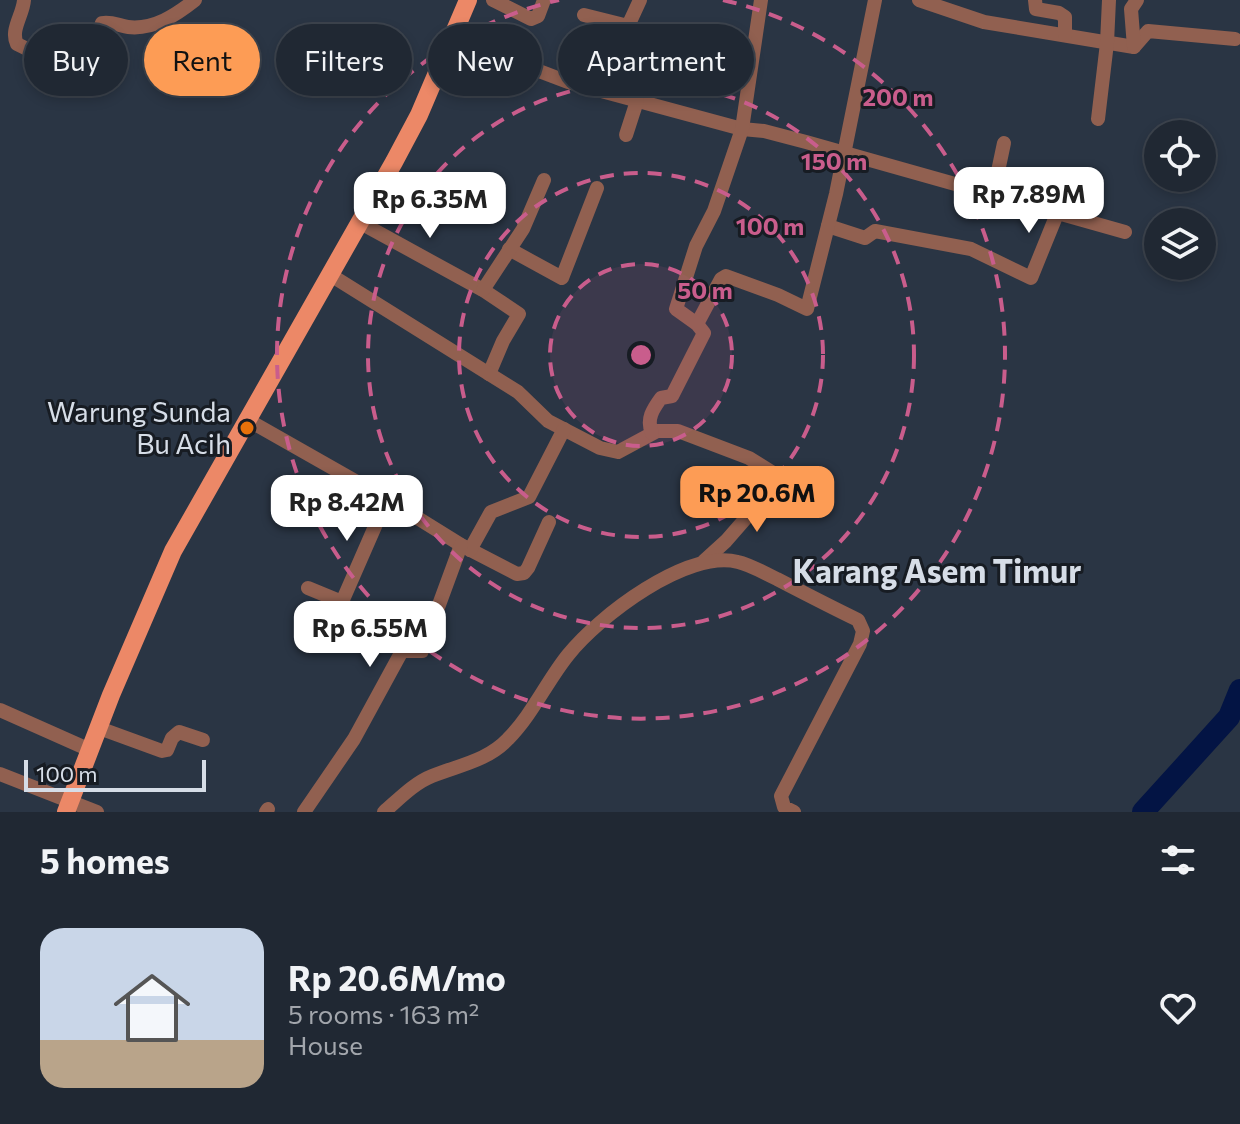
<!DOCTYPE html>
<html lang="en">
<head>
<meta charset="utf-8">
<style>
  :root { --surface:#202833; --page:#2d343f; --text:#f1f3f6; --muted:#a2a6ac; --line:#3d444e; --accent:#fd9c55 }
  body { margin:0; font-family:Commissioner,sans-serif; background:var(--page); color:var(--text); height:100vh; display:flex; flex-direction:column; font-size:30px; white-space:nowrap }
  * { box-sizing:border-box; margin:0 }
  p { font-size:26px; color:var(--muted) }
  .icon { flex:none; width:44px; height:44px; fill:none; stroke:currentColor; stroke-width:2; stroke-linecap:round; stroke-linejoin:round }
  .map { position:relative; height:812px; overflow:hidden }
  .sheet { display:flex; flex-direction:column; background:var(--surface); flex:1 }
  .sheet>* { flex:none }
  .top-card { position:absolute; left:24px; top:24px; width:800px; height:72px; display:flex; gap:16px }
  .controls { position:absolute; left:1144px; top:120px; display:grid; gap:16px }
  .controls a { display:grid; place-items:center; width:72px; height:72px; border-radius:50%; background:var(--surface); box-shadow:0 4px 12px #0003,0 0 0 2px var(--line); font-size:40px }
  .scale { position:absolute; left:24px; bottom:20px; width:182px; box-sizing:border-box; padding-left:8px; border:4px solid #d6dde7; border-top:0; font-size:22px; line-height:28px; white-space:nowrap; color:#d6dde7; -webkit-text-stroke:6px #171c23; paint-order:stroke }
  .price { position:absolute; translate:-50% -68px; padding:0 18px; border-radius:16px; background:#fff; color:#222; font-size:26px; line-height:52px; filter:drop-shadow(0 2px 4px #0008) }
  .price::after { content:''; position:absolute; left:50%; top:48px; width:24px; height:18px; margin-left:-12px; background:inherit; clip-path:polygon(0 0,100% 0,50% 100%) }
  .price.on { background:var(--accent); color:#111 }
  ul { padding:0; list-style:none }
  li { display:flex; align-items:center; gap:24px; height:200px; padding:0 40px }
  li+li { border-top:2px solid var(--line) }
  li span { display:grid; place-items:center; flex:none; width:224px; height:160px; border-radius:24px; color:#555 }
  li>.icon { margin-inline-start:auto }
  span .icon { width:96px; height:96px; fill:#fffc; stroke-width:1 }
  li b { font-size:34px }
  h2 { display:flex; justify-content:space-between; align-items:center; height:96px; padding:0 40px; font-size:34px }
  .pill { padding:0 28px; border-radius:36px; background:var(--surface); box-shadow:0 4px 12px #0003,0 0 0 2px var(--line); font-size:28px; line-height:72px }
  .pill.on { background:var(--accent); color:#111 }
  .map>svg:first-child { display:block }
</style>
</head>
<body>
<div class="map">
<svg width="1240" height="812" viewBox="0 0 1240 812">
  <rect width="100%" height="100%" fill="#2a3544"/>
  <g fill="none" stroke-linecap="round" stroke-linejoin="round">
    <!-- river -->
    <path stroke="#031444" stroke-width="22" d="M 1143,812 L 1229,717 L 1240,690"/>
    <!-- minor -->
    <g stroke="#916050" stroke-width="14">
      <path d="M 24,0 C 23,15 10,30 17,44 L 78,74 L 84,71 L 102,23 C 112,21 119,26 128,27 C 154,30 176,15 195,0"/>
      <path d="M 493,0 L 531,19 L 538,16 L 544,0"/>
      <path d="M 919,0 L 984,22 L 1134,47 L 1148,31 L 1235,39"/>
      <path d="M 1035,0 L 1036,9 L 1059,13 L 1065,17 L 1065,35"/>
      <path d="M 584,15 L 628,26 L 640,0"/>
      <path d="M 452,38 L 568,82 L 742,129 L 764,131 L 806,142 L 1125,232"/>
      <path d="M 1134,47 L 1131,9 L 1137,0"/>
      <path d="M 1098,119 L 1107,43 L 1109,0"/>
      <path d="M 626,135 L 637,101"/>
      <path d="M 993,195 L 1004,143"/>
      <path d="M 359,222 L 483,290 L 519,314 L 503,341 L 489,374"/>
      <path d="M 828,226 L 865,238 L 875,231 L 971,249 L 1031,278 L 1057,214"/>
      <path d="M 509,249 L 562,278 L 597,188"/>
      <path d="M 329,274 L 518,392 L 548,421 L 600,448 L 618,452 L 657,431 L 678,431 L 749,458 L 781,478 L 726,541 L 704,561"/>
      <path d="M 483,290 L 523,229 L 544,180"/>
      <path d="M 697,324 L 721,279 L 726,276 L 778,295 L 807,309 L 836,194 L 875,0"/>
      <path d="M 246,419 L 387,499 L 461,545 L 517,574 L 524,573 L 528,568 L 549,522"/>
      <path d="M 652,433 C 646,419 653,409 661,398 L 672,396 L 704,333 L 697,324 L 676,309 L 696,246 L 714,211 L 742,129 L 761,0"/>
      <path d="M 470,550 L 491,512 L 529,497 L 564,429"/>
      <path d="M 308,588 L 342,602 L 387,499"/>
      <path d="M 0,710 L 90,750"/>
      <path d="M 99,728 L 162,751 L 167,750 L 172,738 L 179,732 L 203,740"/>
      <path d="M 0,774 L 97,812"/>
      <path d="M 266,812 L 268,809"/>
      <path d="M 304,812 L 354,739 L 402,651 L 422,651 L 461,545"/>
      <path d="M 384,812 C 398,800 414,783 432,776 C 459,765 487,761 508,739 C 532,715 547,681 568,655 C 599,616 687,549 738,562 C 751,565 764,573 777,579 C 804,593 831,607 858,620 L 863,631 L 860,644 L 781,796 L 784,807 L 794,812"/>
    </g>
    <!-- major -->
    <path stroke="#ec8867" stroke-width="18" d="M 66,812 L 111,695 L 173,551 L 394,162 L 419,115 L 468,0"/>
  </g>
  <!-- distance rings -->
  <circle cx="641" cy="355" r="91" fill="#c95d8c" fill-opacity=".12"/>
  <g fill="none" stroke="#c95d8c" stroke-width="4" stroke-dasharray="14 10">
    <circle cx="641" cy="355" r="91"/>
    <circle cx="641" cy="355" r="182"/>
    <circle cx="641" cy="355" r="273"/>
    <path d="M723 0A364 364 0 1 1 559 0"/>
  </g>
  <!-- markers -->
  <circle fill="#e8710a" stroke="#171c23" stroke-width="3" cx="247" cy="428" r="8"/>
  <g text-anchor="middle" stroke-width="6" stroke-linejoin="round" paint-order="stroke">
    <!-- poi labels -->
    <g font-size="28" fill="#d6dde7" stroke="#171c23" text-anchor="end">
      <text x="231" y="422">Warung Sunda<tspan x="231" dy="32">Bu Acih</tspan></text>
    </g>
    <!-- quarter labels -->
    <g font-size="32" font-weight="bold" fill="#d6dde7" stroke="#171c23">
      <text x="937" y="583">Karang Asem Timur</text>
    </g>
  </g>
  <circle cx="641" cy="355" r="12" fill="#c95d8c" stroke="#171c23" stroke-width="4"/>
  <g font-size="24" text-anchor="middle" font-weight="bold" fill="#c95d8c" stroke="#171c23" stroke-width="6" stroke-linejoin="round" paint-order="stroke">
    <text x="898" y="106">200 m</text>
    <text x="834" y="170">150 m</text>
    <text x="770" y="235">100 m</text>
    <text x="705" y="299">50 m</text>
  </g>
</svg>
<div class="controls">
<a><svg class="icon" aria-label="locate" viewBox="0 0 24 24"><circle cx="12" cy="12" r="6"/><path d="M12 2v4M12 18v4M2 12h4M18 12h4"/></svg></a>
<a><svg class="icon" aria-label="layers" viewBox="0 0 24 24"><path d="M12 4l9 5-9 5-9-5zM3 14l9 5 9-5"/></svg></a>
</div>
<div class="scale">100 m</div>
<b class="price" style="left:1029px;top:235px">Rp 7.89M</b>
<b class="price" style="left:430px;top:240px">Rp 6.35M</b>
<b class="price on" style="left:757px;top:534px">Rp 20.6M</b>
<b class="price" style="left:347px;top:543px">Rp 8.42M</b>
<b class="price" style="left:370px;top:669px">Rp 6.55M</b>
<div class="top-card">
<a class="pill">Buy</a>
<a class="pill on">Rent</a>
<a class="pill">Filters</a>
<a class="pill">New</a>
<a class="pill">Apartment</a>
</div>
</div>
<section class="sheet">
<h2>5 homes<svg class="icon" aria-label="filters" viewBox="0 0 24 24"><path d="M4 7h16M4 17h16"/><circle cx="9" cy="7" r="2"/><circle cx="15" cy="17" r="2"/></svg></h2>
<ul>
<li><span style="background:linear-gradient(#c9d6e8 70%,#b9a48a 0)"><svg class="icon" aria-label="home" viewBox="0 0 24 24"><path d="M3 11l9-7 9 7M6 9v11h12V9"/></svg></span><div><b>Rp 20.6M/mo</b><p>5 rooms · 163 m²</p><p>House</p></div><svg class="icon" aria-label="heart" viewBox="0 0 24 24"><path d="M12 20l-8-8c-3-5 5-10 8-4 3-6 11-1 8 4z"/></svg></li>
</ul>
</section>
</body>
</html>
